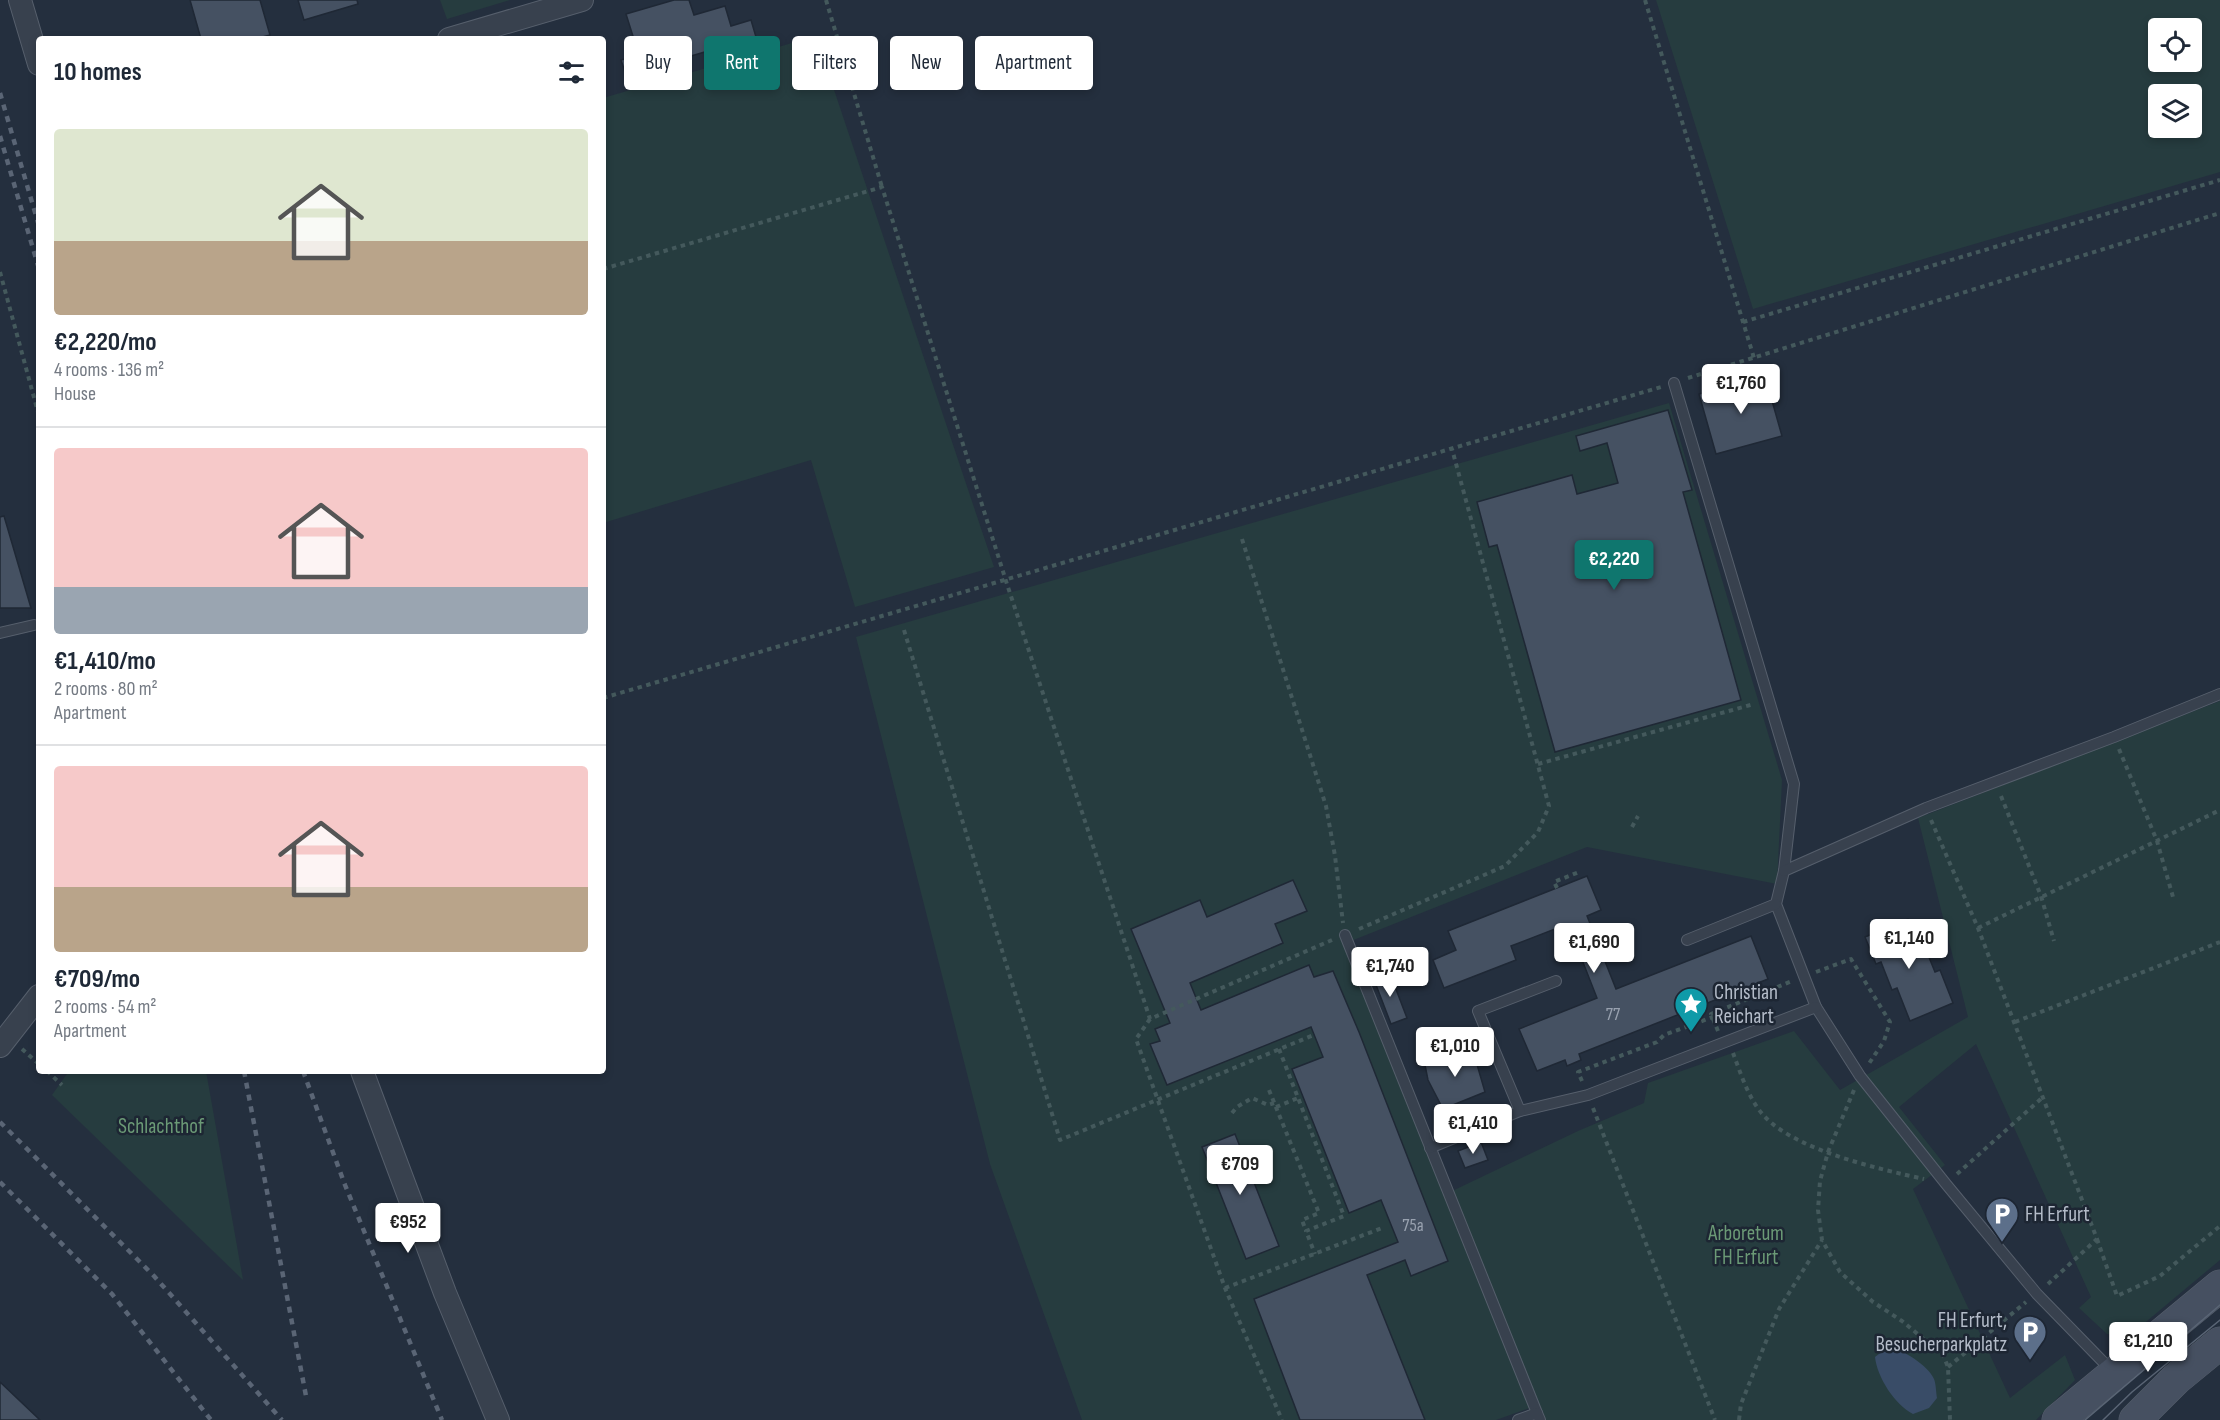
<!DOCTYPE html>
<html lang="en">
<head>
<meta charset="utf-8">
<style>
  :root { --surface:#fff; --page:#f6f6f7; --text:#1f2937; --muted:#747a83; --line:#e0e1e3; --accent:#0f766e }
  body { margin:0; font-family:"Sofia Sans Condensed",sans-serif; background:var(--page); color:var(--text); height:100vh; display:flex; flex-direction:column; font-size:22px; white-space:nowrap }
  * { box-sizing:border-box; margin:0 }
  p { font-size:20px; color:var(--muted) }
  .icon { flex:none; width:33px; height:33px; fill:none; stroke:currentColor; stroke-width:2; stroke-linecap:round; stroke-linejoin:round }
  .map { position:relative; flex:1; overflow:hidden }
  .details { position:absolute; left:36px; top:36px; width:570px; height:1038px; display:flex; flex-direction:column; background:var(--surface); border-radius:6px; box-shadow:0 3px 9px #0003 }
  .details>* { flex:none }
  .banner { position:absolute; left:624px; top:36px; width:570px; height:54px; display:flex; gap:12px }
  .controls { position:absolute; left:2148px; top:18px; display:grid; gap:12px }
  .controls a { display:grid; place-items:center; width:54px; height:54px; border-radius:6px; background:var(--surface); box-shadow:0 3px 9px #0003; font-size:30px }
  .price { position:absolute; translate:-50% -51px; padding:0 14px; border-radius:6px; background:#fff; color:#222; font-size:20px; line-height:39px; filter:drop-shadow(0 2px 3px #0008) }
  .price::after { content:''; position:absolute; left:50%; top:36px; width:18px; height:14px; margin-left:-9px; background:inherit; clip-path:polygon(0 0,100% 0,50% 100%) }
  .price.on { background:var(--accent); color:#fff }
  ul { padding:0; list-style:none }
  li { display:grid; align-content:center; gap:12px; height:318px; padding:0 18px }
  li+li { border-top:2px solid var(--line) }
  li span { display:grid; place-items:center; height:186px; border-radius:6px; color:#555 }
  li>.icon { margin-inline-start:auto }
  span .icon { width:108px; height:108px; fill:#fffc; stroke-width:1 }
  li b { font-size:26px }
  h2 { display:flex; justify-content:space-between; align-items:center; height:72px; padding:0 18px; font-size:26px }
  .tag { padding:0 21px; border-radius:6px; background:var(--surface); box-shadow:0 3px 9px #0003; font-size:21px; line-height:54px }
  .tag.on { background:var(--accent); color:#fff }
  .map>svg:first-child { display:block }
</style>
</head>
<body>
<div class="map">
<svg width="2220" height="1420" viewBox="0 0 2220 1420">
  <rect width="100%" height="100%" fill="#242f3e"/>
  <!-- green -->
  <g fill="#263c3f" fill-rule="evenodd">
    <path d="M 440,0 L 510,0 L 447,19 Z"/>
    <path d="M 1656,0 L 2220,0 L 2220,172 L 1753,309 ZM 2158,28 L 2192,28 L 2192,62 L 2158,62 ZM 2158,94 L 2192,94 L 2192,128 L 2158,128 Z"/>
    <path d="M 816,36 L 994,567 L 855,607 L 811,460 L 603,523 L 603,98 Z"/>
    <path d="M 1669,403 L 1782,780 L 1777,884 L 1587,847 L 1351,941 L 1448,1193 L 1578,1131 L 1644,1103 L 1648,1083 L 1794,1031 L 1840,1090 L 1968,1017 L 1918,818 L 2220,701 L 2220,1260 L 2129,1336 L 2107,1334 L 2079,1308 L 2091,1297 L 1976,1044 L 1899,1107 L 1945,1165 L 1913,1189 L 2010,1398 L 2065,1355 L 2075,1380 L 2036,1420 L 1534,1420 L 1532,1407 L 1496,1420 L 1082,1420 L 990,1164 L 856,637 Z"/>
    <path d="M 69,1071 L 206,1071 L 243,1280 L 52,1095 Z"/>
  </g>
  <!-- water -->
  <path fill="#394c67" d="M 1888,1347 C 1901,1348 1929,1366 1934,1379 C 1936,1384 1936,1392 1937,1398 L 1929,1408 L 1913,1414 C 1895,1405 1877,1377 1875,1357 Z"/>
  <!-- building -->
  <g fill="#455162" stroke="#1f2835" stroke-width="1.5">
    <path d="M 190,0 L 260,0 L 270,35 L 255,39 L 201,39 Z"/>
    <path d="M 298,0 L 357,0 L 358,4 L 304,20 Z"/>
    <path d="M 674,0 L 689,0 L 694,15 L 725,6 L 731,26 L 751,20 L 756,37 L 626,75 L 621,60 L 628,58 L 626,52 L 637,49 L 626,14 Z"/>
    <path d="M 1765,376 L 1782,436 L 1716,454 L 1699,394 Z"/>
    <path d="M 1668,410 L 1692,490 L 1683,492 L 1741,700 L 1555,752 L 1497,545 L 1489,547 L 1477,502 L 1572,475 L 1577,494 L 1618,483 L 1607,443 L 1580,451 L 1576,436 Z"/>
    <path d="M 4,516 L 31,608 L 0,608 L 0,517 Z"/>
    <path d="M 1587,876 L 1601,910 L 1587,916 L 1616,989 L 1751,936 L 1768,979 L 1579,1054 L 1581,1060 L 1567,1066 L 1565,1060 L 1537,1071 L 1519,1029 L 1597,998 L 1568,924 L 1511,946 L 1516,960 L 1444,988 L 1433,960 L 1456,950 L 1448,931 Z"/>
    <path d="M 1293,880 L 1307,911 L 1275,924 L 1283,943 L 1190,983 L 1201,1010 L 1309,965 L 1314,977 L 1333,971 L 1359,1032 L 1448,1261 L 1411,1276 L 1405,1260 L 1367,1275 L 1425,1420 L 1300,1420 L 1254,1299 L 1398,1242 L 1381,1200 L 1349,1213 L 1292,1069 L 1323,1057 L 1311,1027 L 1167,1085 L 1150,1044 L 1160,1041 L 1155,1029 L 1170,1023 L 1131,929 L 1200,900 L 1207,917 Z"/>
    <path d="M 1908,919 L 1919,947 L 1924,945 L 1935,972 L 1940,970 L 1953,1003 L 1910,1021 L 1897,988 L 1892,990 L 1881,962 L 1876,964 L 1865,937 Z"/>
    <path d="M 1389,971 L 1407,1018 L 1391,1024 L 1373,977 Z"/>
    <path d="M 1467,1048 L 1476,1061 L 1485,1092 L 1443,1109 L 1428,1080 L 1425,1065 Z"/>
    <path d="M 1235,1134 L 1279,1246 L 1246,1259 L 1202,1147 Z"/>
    <path d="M 1481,1142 L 1488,1160 L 1465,1168 L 1458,1151 Z"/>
    <path d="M 0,1382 L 40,1420 L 0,1420 Z"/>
  </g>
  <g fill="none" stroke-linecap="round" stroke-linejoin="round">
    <!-- service casing -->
    <g stroke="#565f6c" stroke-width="12">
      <g id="service">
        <path d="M 1674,383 L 1794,784 L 1784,871 L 1776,904 L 1816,1007 L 1860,1076 L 1946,1184 L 2037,1294 L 2112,1371"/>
        <path d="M 0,633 L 34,625"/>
        <path d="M 1784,871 L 1926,808 L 2114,737 L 2220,694"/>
        <path d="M 1345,935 L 1537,1413"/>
        <path d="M 1687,940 L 1776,904"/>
        <path d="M 1520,1111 L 1588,1095 L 1816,1007"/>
        <path d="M 1430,1148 L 1520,1111 L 1478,1011 L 1556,981"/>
        <path d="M 1518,1420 L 1537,1413 L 1540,1420"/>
      </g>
    </g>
    <!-- minor casing -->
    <g stroke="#565f6c" stroke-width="24">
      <g id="minor">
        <path d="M 20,0 L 39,64"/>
        <path d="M 449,39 L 582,0"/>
        <path d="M 0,1046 L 39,996"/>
        <path d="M 362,1071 L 445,1293 L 498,1420"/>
      </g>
    </g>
    <!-- secondary casing -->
    <g stroke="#565f6c" stroke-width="33">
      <g id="secondary">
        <path d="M 2058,1420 L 2220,1286"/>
        <path d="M 2135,1420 L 2176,1379 L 2220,1343"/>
      </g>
    </g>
    <!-- path -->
    <g stroke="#44595c" stroke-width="4" stroke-dasharray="4.5 4.5" stroke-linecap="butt">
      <path d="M 826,0 L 882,187"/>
      <path d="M 1645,0 L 1754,358"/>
      <path d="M 603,269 L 882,187 L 1006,581 L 1150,1019 L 1332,940"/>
      <path d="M 0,272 L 39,416"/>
      <path d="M 1743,322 L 2220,180"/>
      <path d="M 1688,378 L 2220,213"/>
      <path d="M 1242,539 L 1326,806 L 1335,856 L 1343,923"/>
      <path d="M 904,630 L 1060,1140 L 1316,1034"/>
      <path d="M 603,698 L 1661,387"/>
      <path d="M 2119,749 L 2157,841 L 2173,897"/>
      <path d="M 1538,764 L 1754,704"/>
      <path d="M 2001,796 L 2041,896 L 2054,941"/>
      <path d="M 1931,820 L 1978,928 L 2097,1239 L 2048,1284"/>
      <path d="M 1632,827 L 1638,816"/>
      <path d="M 1557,888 L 1554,882 L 1579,872"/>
      <path d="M 1978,928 L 2220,810"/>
      <path d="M 1359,929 L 1505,866 L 1538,832 L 1549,806 L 1452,449"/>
      <path d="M 1816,972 L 1851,959 L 1890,1022 L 1884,1041 L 1868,1065"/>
      <path d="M 1150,1019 L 1136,1039 L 1225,1288 L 1282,1420"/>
      <path d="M 2015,1022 L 2220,942"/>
      <path d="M 1718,1031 L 1711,1014 L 1792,981"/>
      <path d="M 22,1049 L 39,1064"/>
      <path d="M 1279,1049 L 1344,1216 L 1306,1231 L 1315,1254"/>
      <path d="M 1733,1053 C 1741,1074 1749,1101 1766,1118 C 1799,1151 1879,1169 1924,1179"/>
      <path d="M 47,1071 L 62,1085"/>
      <path d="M 1582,1081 L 1578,1072 L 1657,1042 L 1664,1035 L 1713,1017"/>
      <path d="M 1269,1090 L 1319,1213 L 1302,1220 L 1306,1231"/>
      <path d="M 1854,1090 L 1828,1152 L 1820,1181 L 1818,1210 L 1822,1240 L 1840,1272 L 1873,1302 L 1902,1321 L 1943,1355 L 1948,1367 L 1950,1420"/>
      <path d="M 1276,1107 L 1298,1098"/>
      <path d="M 1593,1108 L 1715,1420"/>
      <path d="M 1232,1113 L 1237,1107 L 1252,1098 L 1268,1105 L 1274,1103"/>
      <path d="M 1957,1174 L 2043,1097"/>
      <path d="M 2097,1239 L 2117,1296 L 2160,1276 L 2220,1226"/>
      <path d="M 1225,1288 L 1382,1228"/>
      <path d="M 1948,1367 L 2026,1302"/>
      <path d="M 1739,1420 L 1741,1404 L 1779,1309 L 1822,1240"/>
    </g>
    <!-- service -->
    <use href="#service" stroke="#38414e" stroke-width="10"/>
    <!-- minor -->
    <use href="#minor" stroke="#38414e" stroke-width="22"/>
    <!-- secondary -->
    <use href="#secondary" stroke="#465061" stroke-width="32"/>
    <!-- tram -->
    <g stroke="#5a6575" stroke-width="1.5">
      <path d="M 2085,1420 L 2220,1305"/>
      <path d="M 2103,1420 L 2132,1392 L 2220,1320"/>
    </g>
    <!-- rail -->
    <g stroke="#5a6575" stroke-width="4.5" stroke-dasharray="6 6" stroke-linecap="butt">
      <path d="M 0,93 L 39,226"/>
      <path d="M 0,136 L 39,269"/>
      <path d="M 244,1071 L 306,1396"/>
      <path d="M 303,1071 L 345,1185 L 442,1420"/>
      <path d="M 0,1122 L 154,1276 L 282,1420"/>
      <path d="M 0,1182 L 112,1294 L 211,1420"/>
    </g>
  </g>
  <!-- icons -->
  <defs>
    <g id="sight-pin" transform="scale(1.725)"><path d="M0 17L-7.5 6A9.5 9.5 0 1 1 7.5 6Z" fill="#0f9aa8" stroke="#1d2633"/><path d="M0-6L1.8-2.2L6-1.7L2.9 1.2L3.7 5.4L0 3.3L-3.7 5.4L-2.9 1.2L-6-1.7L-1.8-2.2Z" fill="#fff"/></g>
    <g id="parking-pin" transform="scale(1.725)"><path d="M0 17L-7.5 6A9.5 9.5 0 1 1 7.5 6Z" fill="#5c6f8a" stroke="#1d2633"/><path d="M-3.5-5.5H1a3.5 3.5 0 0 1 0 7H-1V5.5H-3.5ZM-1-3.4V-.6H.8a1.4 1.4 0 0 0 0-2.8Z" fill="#fff"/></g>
  </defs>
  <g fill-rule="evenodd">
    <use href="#sight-pin" x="1691" y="1004"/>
    <use href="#parking-pin" x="2002" y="1214"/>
    <use href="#parking-pin" x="2030" y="1332"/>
  </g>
  <g text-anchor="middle" stroke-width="5" stroke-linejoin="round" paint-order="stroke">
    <!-- number labels -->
    <g font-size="18" fill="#98a1af">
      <text x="1613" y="1020">77</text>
      <text x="1413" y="1231">75a</text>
    </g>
    <!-- poi labels -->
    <g font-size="21" fill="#b4bcc9" stroke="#1d2633" text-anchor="start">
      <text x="1714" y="999">Christian<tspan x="1714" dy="24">Reichart</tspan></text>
      <text x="2025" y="1221">FH Erfurt</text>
      <text x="2007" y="1327" text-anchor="end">FH Erfurt,<tspan x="2007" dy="24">Besucherparkplatz</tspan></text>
    </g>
    <!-- park labels -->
    <g font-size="21" fill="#6b9a76" stroke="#1d2633">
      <text x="161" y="1133">Schlachthof</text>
      <text x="1746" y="1240">Arboretum<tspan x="1746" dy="24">FH Erfurt</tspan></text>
    </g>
  </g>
</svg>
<div class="controls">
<a><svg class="icon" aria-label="locate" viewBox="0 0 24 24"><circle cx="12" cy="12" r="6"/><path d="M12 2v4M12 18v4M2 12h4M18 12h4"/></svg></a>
<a><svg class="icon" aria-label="layers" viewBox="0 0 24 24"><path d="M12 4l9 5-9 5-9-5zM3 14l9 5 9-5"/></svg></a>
</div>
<b class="price" style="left:1741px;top:415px">€1,760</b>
<b class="price on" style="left:1614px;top:591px">€2,220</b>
<b class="price" style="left:1909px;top:970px">€1,140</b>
<b class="price" style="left:1594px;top:974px">€1,690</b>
<b class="price" style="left:1390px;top:998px">€1,740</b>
<b class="price" style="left:1455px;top:1078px">€1,010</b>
<b class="price" style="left:1473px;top:1155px">€1,410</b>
<b class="price" style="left:1240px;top:1196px">€709</b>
<b class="price" style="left:408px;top:1254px">€952</b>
<b class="price" style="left:2148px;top:1373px">€1,210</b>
<div class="banner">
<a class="tag">Buy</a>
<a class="tag on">Rent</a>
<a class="tag">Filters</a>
<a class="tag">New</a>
<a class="tag">Apartment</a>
</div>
<section class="details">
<h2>10 homes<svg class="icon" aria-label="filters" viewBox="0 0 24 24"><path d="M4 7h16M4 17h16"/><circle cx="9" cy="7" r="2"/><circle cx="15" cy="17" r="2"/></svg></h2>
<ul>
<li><span style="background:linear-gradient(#dfe7d0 60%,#b9a48a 0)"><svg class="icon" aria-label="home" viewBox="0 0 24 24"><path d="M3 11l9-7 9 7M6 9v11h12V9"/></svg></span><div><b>€2,220/mo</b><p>4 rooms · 136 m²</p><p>House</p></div></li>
<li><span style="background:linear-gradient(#f6c9c9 75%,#9aa5b1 0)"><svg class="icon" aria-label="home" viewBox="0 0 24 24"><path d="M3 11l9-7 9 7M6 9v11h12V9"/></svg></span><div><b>€1,410/mo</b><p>2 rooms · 80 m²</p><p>Apartment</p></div></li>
<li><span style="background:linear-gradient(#f6c9c9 65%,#b9a48a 0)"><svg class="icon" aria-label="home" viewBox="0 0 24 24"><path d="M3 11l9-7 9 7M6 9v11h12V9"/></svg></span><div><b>€709/mo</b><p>2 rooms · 54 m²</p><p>Apartment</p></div></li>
</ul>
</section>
</div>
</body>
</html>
